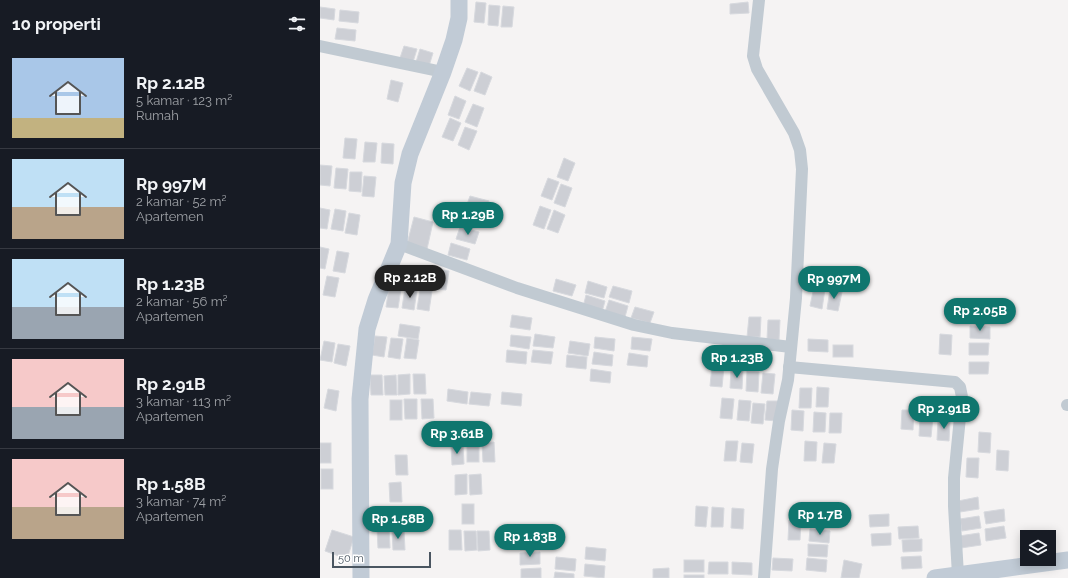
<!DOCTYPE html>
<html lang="id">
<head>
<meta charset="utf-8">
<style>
  :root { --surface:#171b24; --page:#242831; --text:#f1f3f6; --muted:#9ea1a6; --line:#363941; --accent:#0f766e }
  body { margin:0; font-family:Raleway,sans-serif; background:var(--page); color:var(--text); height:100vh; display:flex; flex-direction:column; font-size:15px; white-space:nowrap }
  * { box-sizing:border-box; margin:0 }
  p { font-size:13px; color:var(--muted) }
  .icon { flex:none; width:22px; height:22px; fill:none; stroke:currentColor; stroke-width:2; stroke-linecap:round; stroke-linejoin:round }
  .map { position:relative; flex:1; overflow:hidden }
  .panel { display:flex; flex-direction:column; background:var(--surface); width:320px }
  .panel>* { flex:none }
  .tools { position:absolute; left:700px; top:530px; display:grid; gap:8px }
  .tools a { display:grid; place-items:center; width:36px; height:36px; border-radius:0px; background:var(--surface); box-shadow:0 2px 10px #0003; font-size:20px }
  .scale { position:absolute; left:12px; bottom:10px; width:99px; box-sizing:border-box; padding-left:4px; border:2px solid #4a5661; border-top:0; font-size:11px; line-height:14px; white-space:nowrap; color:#4a5661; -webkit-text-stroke:3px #fff; paint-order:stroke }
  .price { position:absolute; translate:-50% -34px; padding:0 9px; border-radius:14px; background:var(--accent); color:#fff; font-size:13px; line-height:26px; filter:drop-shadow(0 1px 2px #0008) }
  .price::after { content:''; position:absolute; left:50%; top:24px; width:12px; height:9px; margin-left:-6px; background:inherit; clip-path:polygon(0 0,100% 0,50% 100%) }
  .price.on { background:#222; color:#fff }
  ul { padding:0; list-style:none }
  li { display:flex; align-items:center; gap:12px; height:100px; padding:0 12px }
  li+li { border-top:1px solid var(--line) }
  li span { display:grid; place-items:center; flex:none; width:112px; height:80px; border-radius:0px; color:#555 }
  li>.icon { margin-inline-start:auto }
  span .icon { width:48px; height:48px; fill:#fffc; stroke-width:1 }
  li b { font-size:17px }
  h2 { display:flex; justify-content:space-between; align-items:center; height:48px; padding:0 12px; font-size:17px }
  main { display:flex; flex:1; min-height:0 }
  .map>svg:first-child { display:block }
</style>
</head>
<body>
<main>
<section class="panel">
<h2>10 properti<svg class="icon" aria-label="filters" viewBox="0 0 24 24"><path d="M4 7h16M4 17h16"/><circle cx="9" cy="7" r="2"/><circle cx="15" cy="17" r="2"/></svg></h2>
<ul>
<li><span style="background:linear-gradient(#a9c7e8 75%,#c2b280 0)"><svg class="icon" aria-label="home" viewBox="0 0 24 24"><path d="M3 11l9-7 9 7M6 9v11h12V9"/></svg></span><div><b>Rp 2.12B</b><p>5 kamar · 123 m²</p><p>Rumah</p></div></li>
<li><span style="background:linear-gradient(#bfe0f5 60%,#b9a48a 0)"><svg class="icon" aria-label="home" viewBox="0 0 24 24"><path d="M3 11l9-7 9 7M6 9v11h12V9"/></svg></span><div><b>Rp 997M</b><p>2 kamar · 52 m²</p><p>Apartemen</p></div></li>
<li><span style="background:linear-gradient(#bfe0f5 60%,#9aa5b1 0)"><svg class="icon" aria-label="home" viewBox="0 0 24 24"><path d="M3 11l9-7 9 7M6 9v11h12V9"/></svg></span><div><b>Rp 1.23B</b><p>2 kamar · 56 m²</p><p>Apartemen</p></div></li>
<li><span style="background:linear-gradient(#f6c9c9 60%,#9aa5b1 0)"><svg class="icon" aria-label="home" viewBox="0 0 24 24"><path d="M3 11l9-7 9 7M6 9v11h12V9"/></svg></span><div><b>Rp 2.91B</b><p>3 kamar · 113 m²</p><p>Apartemen</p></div></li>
<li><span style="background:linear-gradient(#f6c9c9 60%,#b9a48a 0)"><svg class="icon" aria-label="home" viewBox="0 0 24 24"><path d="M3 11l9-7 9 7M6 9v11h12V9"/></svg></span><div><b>Rp 1.58B</b><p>3 kamar · 74 m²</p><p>Apartemen</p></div></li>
</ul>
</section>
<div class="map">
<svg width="748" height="578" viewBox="0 0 748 578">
  <rect width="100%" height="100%" fill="#f5f3f3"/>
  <!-- building -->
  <g fill="#cdcfd5" stroke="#d7d9de">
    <path d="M 156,2 L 166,3 L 164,23 L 154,22 Z"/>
    <path d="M 428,2 L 429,13 L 410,14 L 410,4 Z"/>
    <path d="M 169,5 L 180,6 L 178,26 L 168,25 Z"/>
    <path d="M 183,6 L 194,7 L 192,27 L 181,27 Z"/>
    <path d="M 0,7 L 15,9 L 14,20 L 0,18 Z"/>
    <path d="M 20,10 L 39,12 L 38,23 L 19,21 Z"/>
    <path d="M 17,28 L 36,30 L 35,41 L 15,39 Z"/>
    <path d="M 84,46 L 97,49 L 93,62 L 80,58 Z"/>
    <path d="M 100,49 L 113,53 L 109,66 L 96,62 Z"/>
    <path d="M 147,68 L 158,72 L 150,91 L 139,86 Z"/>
    <path d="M 161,72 L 172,77 L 165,95 L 154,91 Z"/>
    <path d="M 71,80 L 83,83 L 78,102 L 67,99 Z"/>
    <path d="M 135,96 L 146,101 L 139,119 L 128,115 Z"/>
    <path d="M 153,104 L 164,108 L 157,127 L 145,122 Z"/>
    <path d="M 130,118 L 141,123 L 133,141 L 122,137 Z"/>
    <path d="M 145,127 L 157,131 L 149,150 L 138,145 Z"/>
    <path d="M 25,138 L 37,139 L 35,159 L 23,158 Z"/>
    <path d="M 45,142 L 57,143 L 55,162 L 43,162 Z"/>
    <path d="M 62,143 L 74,144 L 73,164 L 61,163 Z"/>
    <path d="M 244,158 L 255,163 L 248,181 L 237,177 Z"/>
    <path d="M 0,165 L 12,166 L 10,186 L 0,185 Z"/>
    <path d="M 16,168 L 28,169 L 26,189 L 14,188 Z"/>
    <path d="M 30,172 L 42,172 L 41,192 L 29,191 Z"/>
    <path d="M 44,176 L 56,177 L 54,197 L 42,196 Z"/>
    <path d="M 228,178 L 239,182 L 232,200 L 221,196 Z"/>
    <path d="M 241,184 L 252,188 L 245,207 L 234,203 Z"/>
    <path d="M 150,196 L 169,201 L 166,213 L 146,207 Z"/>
    <path d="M 220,206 L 231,210 L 224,229 L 213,225 Z"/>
    <path d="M 0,208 L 10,210 L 7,229 L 0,228 Z"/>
    <path d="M 15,209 L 26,211 L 23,231 L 11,229 Z"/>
    <path d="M 234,210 L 245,215 L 238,233 L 227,229 Z"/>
    <path d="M 142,211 L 161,216 L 158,227 L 139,222 Z"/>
    <path d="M 29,213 L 40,215 L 37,235 L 25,233 Z"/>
    <path d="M 94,217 L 113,222 L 107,249 L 87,244 Z"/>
    <path d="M 140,227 L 159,232 L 155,244 L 136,239 Z"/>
    <path d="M 131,243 L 150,249 L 147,260 L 128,255 Z"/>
    <path d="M 0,247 L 9,249 L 5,269 L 0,268 Z"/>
    <path d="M 17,251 L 29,253 L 25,273 L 13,271 Z"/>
    <path d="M 104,266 L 116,268 L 113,287 L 101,286 Z"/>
    <path d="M 117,269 L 129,271 L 126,290 L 114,289 Z"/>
    <path d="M 7,276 L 19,278 L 15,297 L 3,295 Z"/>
    <path d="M 236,279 L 256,285 L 252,296 L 233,291 Z"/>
    <path d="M 268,281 L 287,287 L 284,298 L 265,293 Z"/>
    <path d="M 293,286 L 312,291 L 309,303 L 289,297 Z"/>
    <path d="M 69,287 L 81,289 L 78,308 L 66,307 Z"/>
    <path d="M 494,287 L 505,289 L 502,309 L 490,306 Z"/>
    <path d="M 85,288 L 97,290 L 94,310 L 82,308 Z"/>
    <path d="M 100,290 L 112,291 L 109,311 L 97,309 Z"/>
    <path d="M 510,290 L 522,292 L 518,311 L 507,309 Z"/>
    <path d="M 266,295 L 285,301 L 282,312 L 263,307 Z"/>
    <path d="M 289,300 L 308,306 L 305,317 L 285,312 Z"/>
    <path d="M 315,307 L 334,312 L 330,323 L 311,318 Z"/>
    <path d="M 192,315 L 212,318 L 210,330 L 190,327 Z"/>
    <path d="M 429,317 L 441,317 L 440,337 L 427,337 Z"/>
    <path d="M 448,320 L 460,320 L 459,340 L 447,339 Z"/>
    <path d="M 80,324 L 100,327 L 98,339 L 78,336 Z"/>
    <path d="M 650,326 L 670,327 L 670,339 L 650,338 Z"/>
    <path d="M 215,334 L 235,337 L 233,348 L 213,346 Z"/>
    <path d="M 620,334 L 632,335 L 631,355 L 619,354 Z"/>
    <path d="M 191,335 L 211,337 L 209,349 L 190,346 Z"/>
    <path d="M 55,336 L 67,337 L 64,357 L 52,355 Z"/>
    <path d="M 275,337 L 295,339 L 294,351 L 274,348 Z"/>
    <path d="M 312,337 L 332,339 L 330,351 L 311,349 Z"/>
    <path d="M 71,338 L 83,339 L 80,359 L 68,357 Z"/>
    <path d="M 87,338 L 99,340 L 96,359 L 84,358 Z"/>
    <path d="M 488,339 L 508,340 L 508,352 L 488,351 Z"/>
    <path d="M 4,341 L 15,343 L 12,362 L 0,360 Z"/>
    <path d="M 250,341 L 270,344 L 268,356 L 248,353 Z"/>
    <path d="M 649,343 L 669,343 L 668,355 L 649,355 Z"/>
    <path d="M 18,344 L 30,346 L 26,366 L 14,363 Z"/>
    <rect x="513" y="345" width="20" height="12"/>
    <path d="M 187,350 L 207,352 L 206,364 L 186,362 Z"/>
    <path d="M 213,350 L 233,352 L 231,364 L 211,362 Z"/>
    <path d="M 274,352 L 293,355 L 292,366 L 272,364 Z"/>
    <path d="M 309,353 L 328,356 L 327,367 L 307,365 Z"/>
    <path d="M 247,355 L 267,357 L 266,369 L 246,367 Z"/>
    <path d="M 649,362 L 669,362 L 668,374 L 649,374 Z"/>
    <path d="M 392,366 L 404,367 L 402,387 L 390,386 Z"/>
    <path d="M 271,369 L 291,372 L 290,383 L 270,381 Z"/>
    <path d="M 411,369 L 423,369 L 422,389 L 410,388 Z"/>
    <path d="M 427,371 L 439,372 L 438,392 L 426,391 Z"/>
    <path d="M 443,373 L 455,374 L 453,394 L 441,393 Z"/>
    <path d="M 90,374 L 90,394 L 78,395 L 78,375 Z"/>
    <path d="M 93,374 L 105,374 L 106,394 L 94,394 Z"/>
    <path d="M 50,375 L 62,375 L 63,395 L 51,395 Z"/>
    <path d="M 76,375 L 77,395 L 65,395 L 64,376 Z"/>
    <path d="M 497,387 L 509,388 L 508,407 L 496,407 Z"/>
    <path d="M 480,388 L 492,388 L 491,408 L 479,408 Z"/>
    <path d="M 8,389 L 19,391 L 16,411 L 4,408 Z"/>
    <path d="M 128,389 L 148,392 L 147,404 L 127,401 Z"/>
    <path d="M 151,392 L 171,394 L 169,406 L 149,404 Z"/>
    <path d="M 182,392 L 202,394 L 201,406 L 181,404 Z"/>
    <path d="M 402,398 L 414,399 L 412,419 L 400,418 Z"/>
    <path d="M 84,399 L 97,399 L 97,419 L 85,419 Z"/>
    <path d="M 101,399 L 113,399 L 114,418 L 102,419 Z"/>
    <rect x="70" y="400" width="12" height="20"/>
    <path d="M 419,400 L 431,401 L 429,421 L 417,420 Z"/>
    <path d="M 447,401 L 459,401 L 457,421 L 445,420 Z"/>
    <path d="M 433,403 L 445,404 L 443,424 L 431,423 Z"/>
    <path d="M 472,410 L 484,411 L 483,431 L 471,430 Z"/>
    <path d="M 582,410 L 594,410 L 593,430 L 581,429 Z"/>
    <path d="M 494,412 L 506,413 L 505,432 L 493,432 Z"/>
    <path d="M 510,413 L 522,413 L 521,433 L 509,433 Z"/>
    <path d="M 600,416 L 613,417 L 611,437 L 599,436 Z"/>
    <path d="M 618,420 L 630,421 L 629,441 L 617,440 Z"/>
    <path d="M 659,432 L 671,433 L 670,453 L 658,452 Z"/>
    <path d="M 406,441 L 418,441 L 416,461 L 404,461 Z"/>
    <path d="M 485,441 L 497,442 L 496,461 L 484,461 Z"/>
    <rect x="147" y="442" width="12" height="20"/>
    <path d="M 174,442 L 175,462 L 163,462 L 162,443 Z"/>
    <rect x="0" y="443" width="11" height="20"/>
    <path d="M 422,443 L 434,444 L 432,463 L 420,462 Z"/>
    <path d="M 504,443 L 516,444 L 514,463 L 502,463 Z"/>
    <path d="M 131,445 L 143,445 L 144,464 L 132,465 Z"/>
    <path d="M 677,450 L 689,451 L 688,471 L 676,470 Z"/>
    <path d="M 75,455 L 87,455 L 88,475 L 76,475 Z"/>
    <path d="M 647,458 L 659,458 L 658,478 L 646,477 Z"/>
    <rect x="1" y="469" width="12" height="20"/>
    <path d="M 147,474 L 147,494 L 135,495 L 135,475 Z"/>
    <path d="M 161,474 L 162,494 L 150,495 L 149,475 Z"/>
    <path d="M 81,482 L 82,502 L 70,502 L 69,483 Z"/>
    <path d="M 658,497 L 659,509 L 640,512 L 638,501 Z"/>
    <rect x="142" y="504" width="12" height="20"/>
    <path d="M 376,506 L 388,507 L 386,527 L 375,526 Z"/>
    <path d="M 392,507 L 404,508 L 403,527 L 391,527 Z"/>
    <path d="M 412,508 L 424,509 L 423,529 L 411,528 Z"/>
    <path d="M 684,509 L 685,521 L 666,524 L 664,512 Z"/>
    <path d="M 569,514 L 569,526 L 550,527 L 549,515 Z"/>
    <path d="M 659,516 L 661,528 L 642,531 L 640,519 Z"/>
    <path d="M 469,520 L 481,520 L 480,540 L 468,540 Z"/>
    <path d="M 598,526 L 599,538 L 579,539 L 578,527 Z"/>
    <path d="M 684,526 L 686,538 L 666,541 L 665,529 Z"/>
    <path d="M 69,528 L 70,548 L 58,548 L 57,529 Z"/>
    <path d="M 490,529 L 510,531 L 509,543 L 489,541 Z"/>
    <path d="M 12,530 L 34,537 L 27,559 L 5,551 Z"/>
    <path d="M 72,530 L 84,530 L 85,550 L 73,550 Z"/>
    <path d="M 129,530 L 141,530 L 142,550 L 129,550 Z"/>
    <path d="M 144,531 L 156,531 L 157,550 L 145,551 Z"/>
    <path d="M 157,531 L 169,531 L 170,550 L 158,551 Z"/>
    <path d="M 571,533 L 571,545 L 552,546 L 551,534 Z"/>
    <path d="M 659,533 L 661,545 L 641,548 L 639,536 Z"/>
    <path d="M 219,537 L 220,549 L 200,550 L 199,538 Z"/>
    <path d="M 602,539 L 602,551 L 583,552 L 582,540 Z"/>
    <path d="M 488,544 L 508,545 L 507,557 L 488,556 Z"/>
    <path d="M 266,547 L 286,549 L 285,561 L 265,559 Z"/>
    <path d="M 220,552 L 220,564 L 200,565 L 200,553 Z"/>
    <path d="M 601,556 L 602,568 L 582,569 L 581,557 Z"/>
    <path d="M 236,557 L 256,559 L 255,571 L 235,569 Z"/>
    <path d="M 453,558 L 473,559 L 472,571 L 452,570 Z"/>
    <path d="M 487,558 L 507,560 L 506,572 L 486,570 Z"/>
    <rect x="364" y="560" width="20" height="12"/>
    <path d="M 524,560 L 542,564 L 539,578 L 521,578 Z"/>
    <path d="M 389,562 L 408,562 L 408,574 L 388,574 Z"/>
    <path d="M 412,562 L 432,563 L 432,575 L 412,574 Z"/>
    <path d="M 265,564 L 285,566 L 284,578 L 264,576 Z"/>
    <path d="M 221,568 L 221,578 L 201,578 L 201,569 Z"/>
    <path d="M 349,568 L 349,578 L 333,578 L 333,569 Z"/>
    <path d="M 235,572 L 254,574 L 254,578 L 234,578 Z"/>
    <rect x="364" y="575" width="20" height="3"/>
  </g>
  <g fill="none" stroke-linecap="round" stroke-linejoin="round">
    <!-- street -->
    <g stroke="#c1cad2" stroke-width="12">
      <path d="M 439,0 L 433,56 L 437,69 L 474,133 L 480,150 L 482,169 L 476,298 L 468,380 L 459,421 L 452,469 L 444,578"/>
      <path d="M 0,46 L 123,72"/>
      <path d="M 79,244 L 197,288 L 314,325 L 352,333 L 471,347"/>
      <path d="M 469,367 L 635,382 L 640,387 L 642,397 L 634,478 L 634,506 L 638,575"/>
      <path d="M 747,405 L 748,405"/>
    </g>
    <!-- secondary -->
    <g stroke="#c1cbd6" stroke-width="17">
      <path d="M 41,578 L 40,399 L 47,329 L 56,300 L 79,244 L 83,183 L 90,154 L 123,72 L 134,40 L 139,18 L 139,0"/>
      <path d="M 615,578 L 748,560"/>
    </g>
  </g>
</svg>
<div class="tools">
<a><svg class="icon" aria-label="layers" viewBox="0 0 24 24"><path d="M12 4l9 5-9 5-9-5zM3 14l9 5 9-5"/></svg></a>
</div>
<div class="scale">50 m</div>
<b class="price" style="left:148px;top:236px">Rp 1.29B</b>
<b class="price on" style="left:90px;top:299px">Rp 2.12B</b>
<b class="price" style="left:514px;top:300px">Rp 997M</b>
<b class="price" style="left:660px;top:332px">Rp 2.05B</b>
<b class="price" style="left:417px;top:379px">Rp 1.23B</b>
<b class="price" style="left:624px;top:430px">Rp 2.91B</b>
<b class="price" style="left:137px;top:455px">Rp 3.61B</b>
<b class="price" style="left:500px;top:536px">Rp 1.7B</b>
<b class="price" style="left:78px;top:540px">Rp 1.58B</b>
<b class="price" style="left:210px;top:558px">Rp 1.83B</b>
</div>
</main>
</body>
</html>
